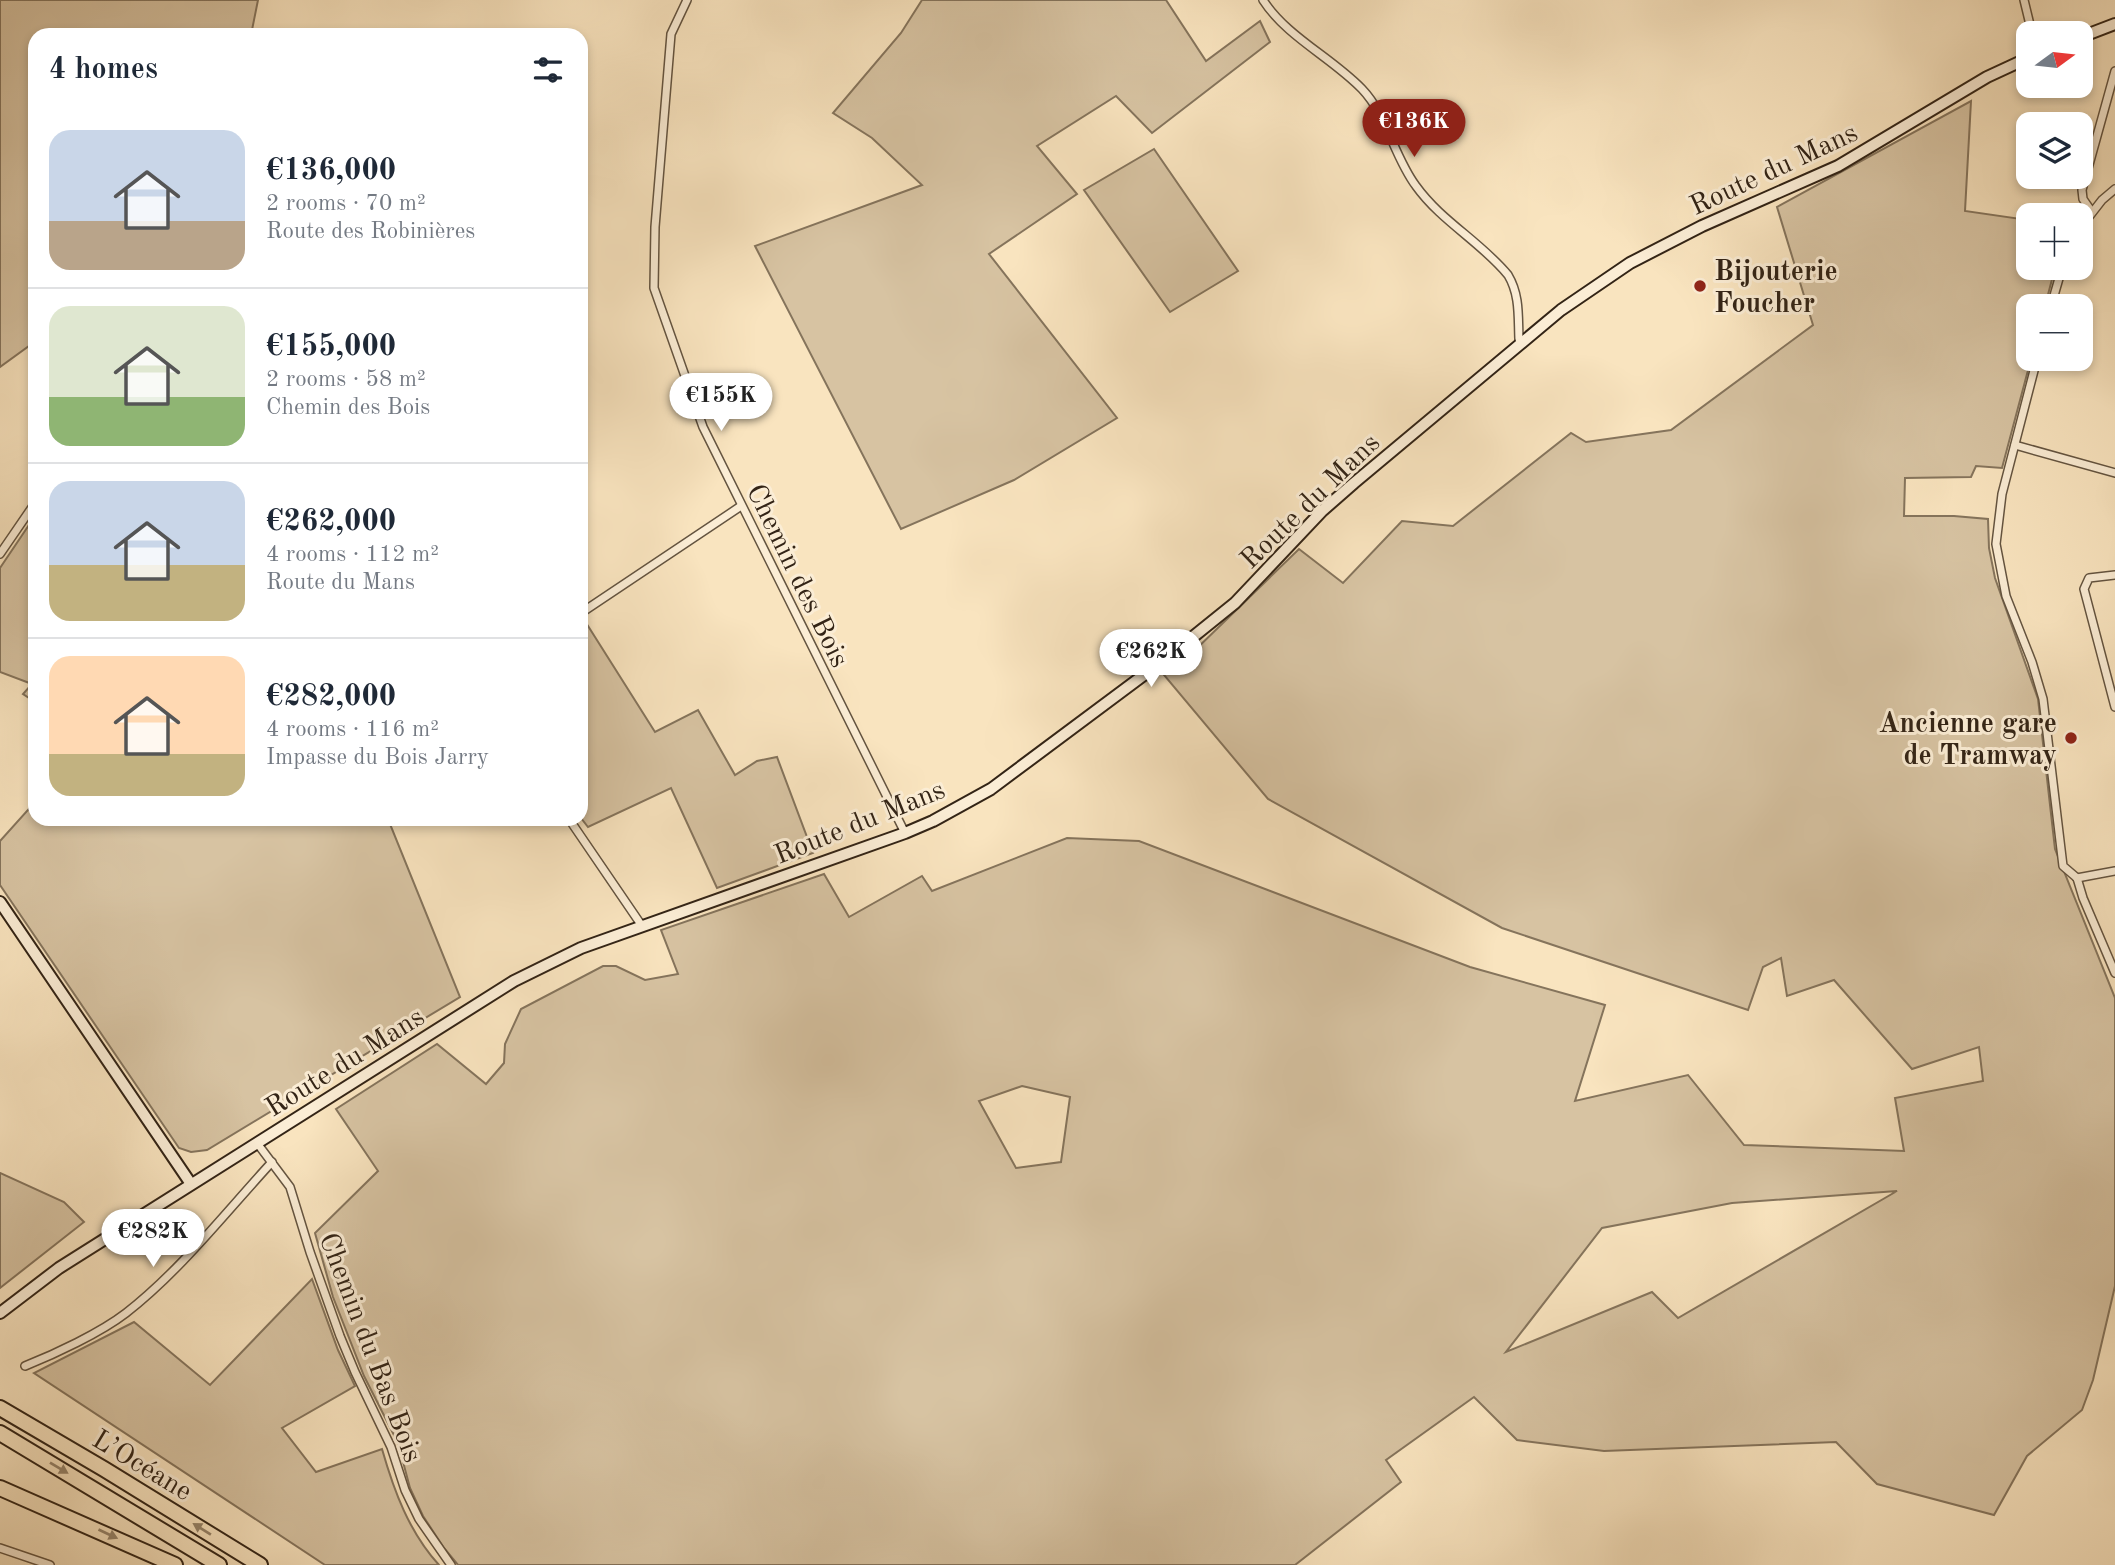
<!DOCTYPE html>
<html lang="en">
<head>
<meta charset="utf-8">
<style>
  :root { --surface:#fff; --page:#f2f2f3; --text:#1f2937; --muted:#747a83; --line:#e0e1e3; --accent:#8f2418 }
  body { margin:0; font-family:"Old Standard TT",serif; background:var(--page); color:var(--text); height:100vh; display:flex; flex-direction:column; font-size:26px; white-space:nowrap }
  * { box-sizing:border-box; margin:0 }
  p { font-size:23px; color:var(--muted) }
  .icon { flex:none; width:38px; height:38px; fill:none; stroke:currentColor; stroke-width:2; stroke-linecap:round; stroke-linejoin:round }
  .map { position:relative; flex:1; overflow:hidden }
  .panel { position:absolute; left:28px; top:28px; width:560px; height:798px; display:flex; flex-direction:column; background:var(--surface); border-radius:21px; box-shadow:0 4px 10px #0003 }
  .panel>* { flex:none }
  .needle { width:46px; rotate:75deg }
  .fabs { position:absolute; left:2016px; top:21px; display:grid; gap:14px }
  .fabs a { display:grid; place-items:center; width:77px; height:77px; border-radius:14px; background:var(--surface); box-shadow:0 4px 10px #0003; font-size:35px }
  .price { position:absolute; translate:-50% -60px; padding:0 16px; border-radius:24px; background:#fff; color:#222; font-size:23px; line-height:46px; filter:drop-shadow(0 2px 4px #0008) }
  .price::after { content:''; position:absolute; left:50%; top:42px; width:21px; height:16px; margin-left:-10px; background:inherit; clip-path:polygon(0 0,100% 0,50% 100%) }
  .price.selected { background:var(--accent); color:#fff }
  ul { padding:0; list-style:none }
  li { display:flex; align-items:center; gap:21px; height:175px; padding:0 21px }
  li+li { border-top:2px solid var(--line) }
  li span { display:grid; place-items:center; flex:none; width:196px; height:140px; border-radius:21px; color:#555 }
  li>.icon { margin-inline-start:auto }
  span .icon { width:84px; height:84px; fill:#fffc; stroke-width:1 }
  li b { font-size:30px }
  h2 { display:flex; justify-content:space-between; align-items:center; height:84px; padding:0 21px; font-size:30px }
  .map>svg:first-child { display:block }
</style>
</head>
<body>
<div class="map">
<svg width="2115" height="1565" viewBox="0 0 2115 1565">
  <rect width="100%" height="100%" fill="#f9e4bf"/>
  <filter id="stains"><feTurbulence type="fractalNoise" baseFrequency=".00286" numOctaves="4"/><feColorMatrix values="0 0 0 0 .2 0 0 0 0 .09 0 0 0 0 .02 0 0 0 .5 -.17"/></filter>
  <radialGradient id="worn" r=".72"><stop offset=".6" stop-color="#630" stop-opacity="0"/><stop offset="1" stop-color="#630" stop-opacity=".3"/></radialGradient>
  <!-- green -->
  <g fill="#d7c3a2" stroke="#85745c" stroke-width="2" fill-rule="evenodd">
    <path d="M 0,0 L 258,0 L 251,35 L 35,35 L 35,350 L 29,346 L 0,367 Z"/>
    <path d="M 922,0 L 1166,0 L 1206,61 L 1260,21 L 1270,42 L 1152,133 L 1116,96 L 1037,146 L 1077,194 L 989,254 L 1117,418 L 1014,480 L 901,529 L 755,246 L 922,185 L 872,138 L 833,113 L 901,33 Z"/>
    <path d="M 1971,101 L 1965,211 L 2028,220 L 2028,268 L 2055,268 L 2045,306 L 2028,306 L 2028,359 L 2031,359 L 2002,468 L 1976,466 L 1971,477 L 1905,478 L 1904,516 L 1954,516 L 1988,519 L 1989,548 L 1995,578 L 2038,699 L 2055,849 L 2115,998 L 2115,1286 L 2093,1380 L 2082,1410 L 2027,1456 L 1994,1515 L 1877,1484 L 1836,1442 L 1604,1451 L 1517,1440 L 1474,1397 L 1386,1460 L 1401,1482 L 1295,1565 L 458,1565 L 444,1548 L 423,1516 L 410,1488 L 398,1443 L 364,1376 L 333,1297 L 315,1233 L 378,1171 L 336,1109 L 437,1044 L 486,1084 L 504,1063 L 505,1044 L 521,1009 L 603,966 L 616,966 L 645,980 L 678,974 L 661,930 L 824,874 L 849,917 L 922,876 L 932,891 L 1067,838 L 1139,841 L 1470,967 L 1605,1005 L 1575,1101 L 1688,1075 L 1744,1145 L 1904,1151 L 1895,1098 L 1983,1081 L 1979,1047 L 1912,1069 L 1834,980 L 1787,996 L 1781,958 L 1763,967 L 1748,1010 L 1502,928 L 1268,799 L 1164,675 L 1189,656 L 1299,549 L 1343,583 L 1402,521 L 1453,526 L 1571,433 L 1586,442 L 1671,430 L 1813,325 L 1777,207 ZM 1022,1086 L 1070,1097 L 1061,1162 L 1016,1168 L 979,1101 ZM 1897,1191 L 1678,1318 L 1652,1292 L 1506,1352 L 1602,1228 L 1732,1203 Z"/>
    <path d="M 1154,149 L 1238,271 L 1170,312 L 1084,190 Z"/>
    <path d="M 35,516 L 35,702 L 23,694 L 32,684 L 0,672 L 0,568 Z"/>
    <path d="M 583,618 L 655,732 L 698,710 L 735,775 L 757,761 L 777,757 L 813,853 L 717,888 L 671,788 L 588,827 L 581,818 Z"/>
    <path d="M 35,802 L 35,819 L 388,819 L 460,997 L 207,1150 L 191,1152 L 179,1148 L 0,885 L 0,841 Z"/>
    <path d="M 0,1173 L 64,1202 L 84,1222 L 0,1288 Z"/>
    <path d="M 312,1279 L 338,1350 L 355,1386 L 282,1428 L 316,1472 L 382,1449 C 394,1491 409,1532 439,1565 L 325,1565 L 34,1373 L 134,1322 L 210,1385 Z"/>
  </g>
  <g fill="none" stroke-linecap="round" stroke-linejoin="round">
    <!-- street casing -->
    <g stroke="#645440" stroke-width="10">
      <g id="street">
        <path d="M 687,0 L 671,34 L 655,227 L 654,288 L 703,427 L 905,833"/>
        <path d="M 1263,0 C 1287,37 1331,57 1362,89 C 1387,115 1394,157 1416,186 C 1441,221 1481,242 1508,275 C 1520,295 1518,316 1519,339 L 1522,342"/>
        <path d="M 2024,0 L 2032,33"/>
        <path d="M 2092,212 L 2083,199 L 2082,190 L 2115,71"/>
        <path d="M 2081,227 L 2102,200 L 2115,189"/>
        <path d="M 2051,306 L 2062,268"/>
        <path d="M 2037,359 L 2002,494 L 1996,544 L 2006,596 L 2032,662 L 2043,699 L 2063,866 L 2077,878"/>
        <path d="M 2015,445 L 2115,473"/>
        <path d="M 0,554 L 35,503"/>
        <path d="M 2115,575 L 2089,578 L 2084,589 L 2115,707"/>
        <path d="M 581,613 L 741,506"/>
        <path d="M 569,819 L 642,926"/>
        <path d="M 2077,878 L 2083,898 L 2115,973"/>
        <path d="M 2077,878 L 2115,871"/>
        <path d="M 257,1143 L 290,1187 L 310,1252 L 340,1336 L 355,1372 L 391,1447 L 405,1490 L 419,1519 L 451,1565"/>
        <path d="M 25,1366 C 55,1354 100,1333 126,1313 C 180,1271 225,1213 272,1162"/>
        <path d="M 0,1548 L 50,1565"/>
      </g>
    </g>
    <!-- secondary casing -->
    <g stroke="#332416" stroke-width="14">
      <g id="secondary">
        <path d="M 2081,37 L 2115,24"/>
        <path d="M 0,902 L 191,1184"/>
        <path d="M 0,1313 L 59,1268 L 514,981 L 581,948 L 905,833 L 933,821 L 991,789 L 1168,657 L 1235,603 L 1322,511 L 1354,483 L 1561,310 L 1630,263 L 1702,226 L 1838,166 L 1987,77 L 2028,58"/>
      </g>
    </g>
    <!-- highway casing -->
    <g stroke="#332416" stroke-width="18">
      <g id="highway">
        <path d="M 0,1408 L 104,1469 L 260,1565"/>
        <path d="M 0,1433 L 219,1565"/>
        <path d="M 0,1488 L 175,1565"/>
      </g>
    </g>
    <!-- street -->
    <use href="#street" stroke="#fbedd5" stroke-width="7"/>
    <!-- secondary -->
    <use href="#secondary" stroke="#fbedd5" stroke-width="10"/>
    <!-- highway -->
    <use href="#highway" stroke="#f9e4bf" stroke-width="14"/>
  </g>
  <!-- one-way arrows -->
  <defs><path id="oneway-solid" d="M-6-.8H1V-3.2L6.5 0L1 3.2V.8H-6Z" transform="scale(1.75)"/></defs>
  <g fill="#96846a">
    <use href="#oneway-solid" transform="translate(59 1468) rotate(31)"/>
    <use href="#oneway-solid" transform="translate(202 1529) rotate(-148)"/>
    <use href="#oneway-solid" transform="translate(108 1534) rotate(25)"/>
  </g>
  <!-- markers -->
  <g fill="#8f2418" stroke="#fbedd5" stroke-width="2.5">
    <circle cx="1700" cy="286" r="7"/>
    <circle cx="2071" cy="738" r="7"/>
  </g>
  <g text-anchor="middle" stroke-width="6" stroke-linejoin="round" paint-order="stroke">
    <!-- street labels -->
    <g font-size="28" fill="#332416" stroke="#fbedd5">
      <text transform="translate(1773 168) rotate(-25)" y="10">Route du Mans</text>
      <text transform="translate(1309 500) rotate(-44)" y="10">Route du Mans</text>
      <text transform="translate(799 575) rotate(64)" y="10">Chemin des Bois</text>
      <text transform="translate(859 821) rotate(-22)" y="10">Route du Mans</text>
      <text transform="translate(344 1061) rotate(-32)" y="10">Route du Mans</text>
      <text transform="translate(372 1347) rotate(69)" y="10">Chemin du Bas Bois</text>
      <text transform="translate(143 1464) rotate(31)" y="10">L’Océane</text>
    </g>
    <!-- poi labels -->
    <g font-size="28" font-weight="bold" fill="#332416" stroke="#fbedd5" text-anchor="start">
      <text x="1714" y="280">Bijouterie<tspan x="1714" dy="32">Foucher</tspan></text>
      <text x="2057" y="732" text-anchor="end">Ancienne gare<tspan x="2057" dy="32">de Tramway</tspan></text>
    </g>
  </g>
  <rect width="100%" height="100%" filter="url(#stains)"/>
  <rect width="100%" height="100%" fill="url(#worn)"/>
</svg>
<div class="fabs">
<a><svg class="needle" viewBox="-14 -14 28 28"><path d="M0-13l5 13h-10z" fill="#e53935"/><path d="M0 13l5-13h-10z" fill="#747a83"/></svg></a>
<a><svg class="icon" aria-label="layers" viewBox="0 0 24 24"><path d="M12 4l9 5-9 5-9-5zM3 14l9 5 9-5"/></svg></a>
<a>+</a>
<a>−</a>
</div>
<b class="price selected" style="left:1414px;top:159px">€136K</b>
<b class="price" style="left:721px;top:433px">€155K</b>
<b class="price" style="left:1151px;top:689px">€262K</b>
<b class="price" style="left:153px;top:1269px">€282K</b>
<section class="panel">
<h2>4 homes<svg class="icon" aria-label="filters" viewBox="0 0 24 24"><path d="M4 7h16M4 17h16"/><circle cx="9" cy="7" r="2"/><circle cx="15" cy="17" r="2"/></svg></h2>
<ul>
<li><span style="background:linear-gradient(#c9d6e8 65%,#b9a48a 0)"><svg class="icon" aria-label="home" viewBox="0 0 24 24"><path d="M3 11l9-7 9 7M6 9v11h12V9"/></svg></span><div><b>€136,000</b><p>2 rooms · 70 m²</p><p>Route des Robinières</p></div></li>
<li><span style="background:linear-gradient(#dfe7d0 65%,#8fb573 0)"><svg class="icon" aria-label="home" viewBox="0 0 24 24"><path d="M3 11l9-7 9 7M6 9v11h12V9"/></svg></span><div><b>€155,000</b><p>2 rooms · 58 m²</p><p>Chemin des Bois</p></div></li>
<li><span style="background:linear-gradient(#c9d6e8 60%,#c2b280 0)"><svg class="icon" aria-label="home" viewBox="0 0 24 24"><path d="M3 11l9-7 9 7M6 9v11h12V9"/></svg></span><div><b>€262,000</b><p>4 rooms · 112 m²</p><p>Route du Mans</p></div></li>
<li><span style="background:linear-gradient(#ffd9b3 70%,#c2b280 0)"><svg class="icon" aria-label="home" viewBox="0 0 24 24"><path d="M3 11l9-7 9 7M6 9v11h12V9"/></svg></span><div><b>€282,000</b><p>4 rooms · 116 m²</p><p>Impasse du Bois Jarry</p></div></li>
</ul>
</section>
</div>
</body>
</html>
